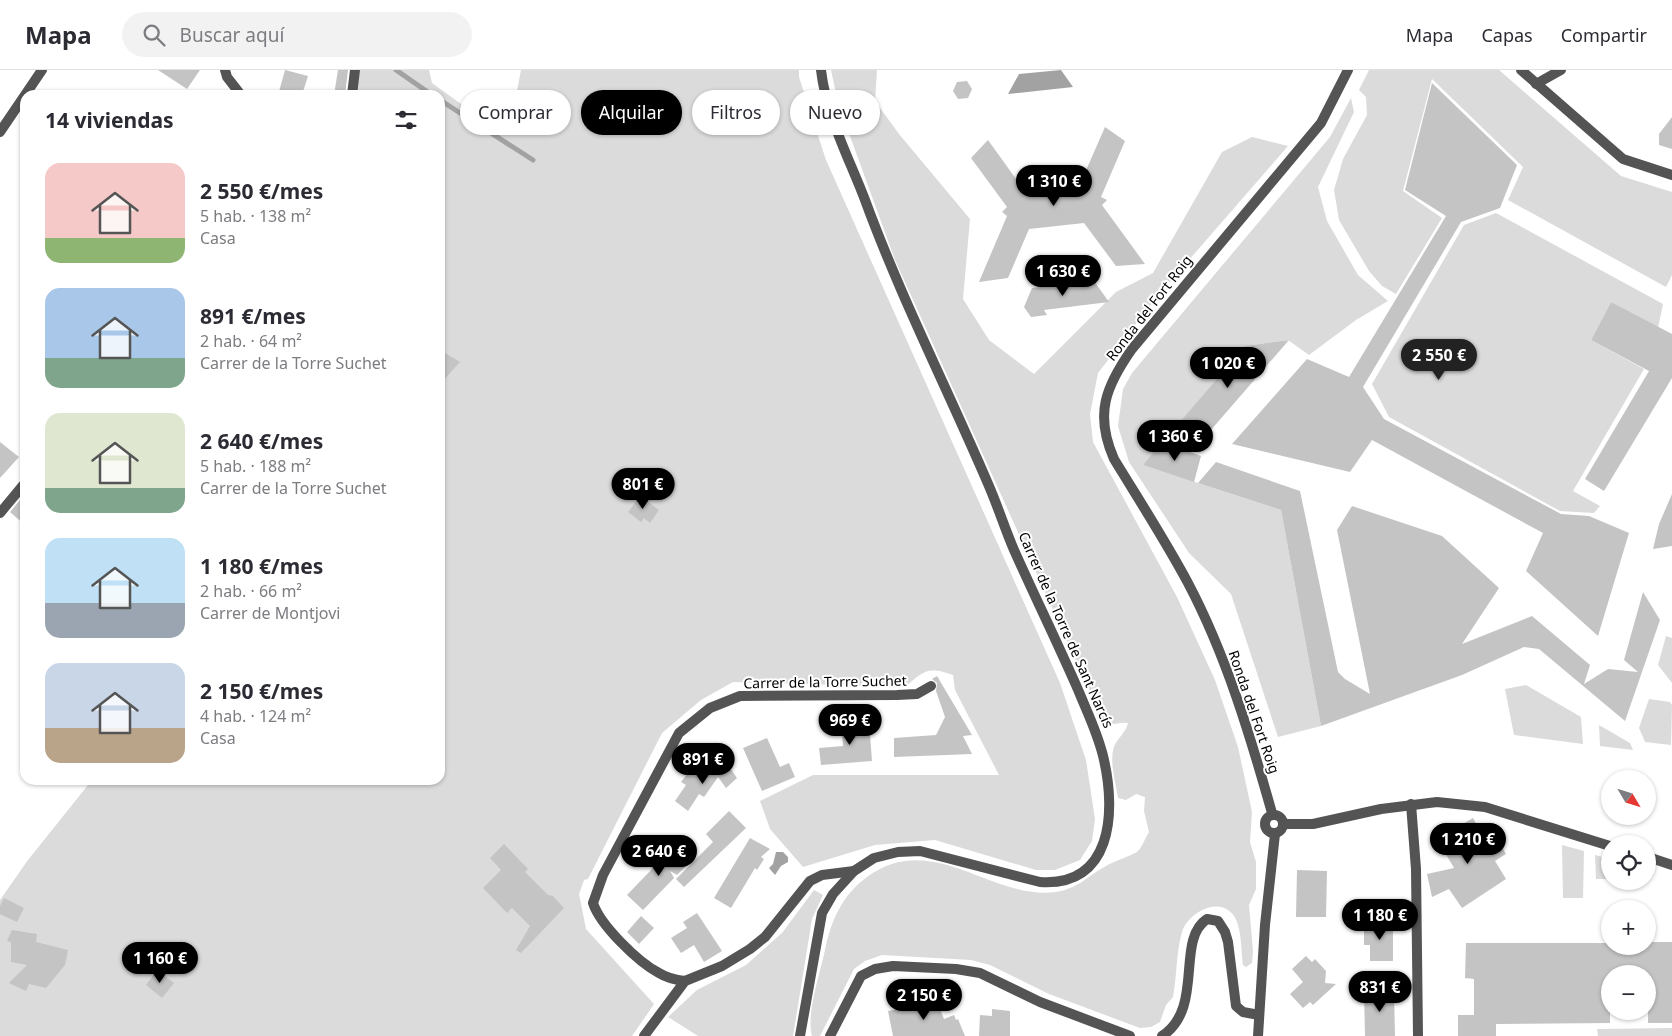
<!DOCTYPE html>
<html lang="es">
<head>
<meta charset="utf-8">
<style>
  :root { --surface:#fff; --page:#f2f2f3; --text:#2b2b33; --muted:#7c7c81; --line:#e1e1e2; --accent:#000 }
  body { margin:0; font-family:"Noto Sans",sans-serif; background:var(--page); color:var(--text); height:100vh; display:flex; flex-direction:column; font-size:19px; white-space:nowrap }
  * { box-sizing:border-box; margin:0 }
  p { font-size:16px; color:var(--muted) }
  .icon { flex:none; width:28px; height:28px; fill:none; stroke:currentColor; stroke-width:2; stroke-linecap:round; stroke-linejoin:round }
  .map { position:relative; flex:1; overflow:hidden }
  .drawer { position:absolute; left:20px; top:20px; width:425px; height:695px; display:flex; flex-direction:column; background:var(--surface); border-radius:15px; box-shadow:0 1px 4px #0004 }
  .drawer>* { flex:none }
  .guide { position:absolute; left:460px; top:20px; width:475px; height:45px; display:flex; gap:10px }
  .needle { width:32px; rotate:128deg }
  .tools { position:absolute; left:1601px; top:700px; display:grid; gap:10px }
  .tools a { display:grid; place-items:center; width:55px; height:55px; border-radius:50%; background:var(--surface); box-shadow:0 1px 4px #0004; font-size:25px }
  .price { position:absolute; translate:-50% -42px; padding:0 11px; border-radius:18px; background:var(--accent); color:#fff; font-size:16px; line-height:32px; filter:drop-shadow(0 1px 2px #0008) }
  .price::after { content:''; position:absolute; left:50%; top:30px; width:15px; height:11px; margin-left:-8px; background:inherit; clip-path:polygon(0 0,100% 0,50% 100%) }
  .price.selected { background:#222; color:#fff }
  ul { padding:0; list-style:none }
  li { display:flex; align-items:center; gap:15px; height:125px; padding:0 25px }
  li span { display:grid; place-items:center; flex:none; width:140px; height:100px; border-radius:15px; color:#555 }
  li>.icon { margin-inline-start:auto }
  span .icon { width:60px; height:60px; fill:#fffc; stroke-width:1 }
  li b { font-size:21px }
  h2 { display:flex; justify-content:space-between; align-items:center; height:60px; padding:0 25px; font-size:21px }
  .pill { padding:0 18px; border-radius:22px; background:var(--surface); box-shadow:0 1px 4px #0004; font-size:18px; line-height:45px }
  .pill.selected { background:var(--accent); color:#fff }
  header { display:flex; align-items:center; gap:30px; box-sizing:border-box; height:70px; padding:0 25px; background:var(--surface); border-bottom:1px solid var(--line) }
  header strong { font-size:24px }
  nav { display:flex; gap:28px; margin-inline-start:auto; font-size:18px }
  .search { width:350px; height:45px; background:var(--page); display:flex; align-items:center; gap:12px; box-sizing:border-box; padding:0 18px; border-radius:28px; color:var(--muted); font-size:19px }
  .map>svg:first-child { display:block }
</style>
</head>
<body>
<header>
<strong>Mapa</strong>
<div class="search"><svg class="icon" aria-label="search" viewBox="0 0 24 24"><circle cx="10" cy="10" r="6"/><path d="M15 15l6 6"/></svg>Buscar aquí</div>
<nav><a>Mapa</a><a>Capas</a><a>Compartir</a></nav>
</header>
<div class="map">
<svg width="1672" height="966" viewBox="0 0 1672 966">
  <rect width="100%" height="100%" fill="#fff"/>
  <!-- green -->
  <g fill="#dbdbdb">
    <path d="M 358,0 L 429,0 L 432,13 L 504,65 L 511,51 L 521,0 L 799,0 L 799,7 L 826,90 L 1060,613 L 1086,690 L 1095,749 L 1092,771 L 1080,790 L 1055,800 L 1036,800 L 935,770 L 875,775 L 803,797 L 770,759 L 760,731 L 813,705 L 999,705 L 955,620 L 953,605 C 927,596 924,601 905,617 L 733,612 L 701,630 L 662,663 L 588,809 L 584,810 L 579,824 L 586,859 L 654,934 L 632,966 L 0,966 L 0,830 L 28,790 L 92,710 L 440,710 L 440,25 L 354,25 Z"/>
    <path d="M 831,0 L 877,0 L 875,31 L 899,64 L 970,149 L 963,229 L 989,270 L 1034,304 L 1116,222 L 1153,203 L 1222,82 L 1252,67 L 1288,76 L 1155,229 L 1098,303 L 1090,344 L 1093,372 L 1177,527 L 1215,610 L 1238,677 L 1252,742 L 1250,772 L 1256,792 L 1256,819 L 1249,835 L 1253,881 L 1252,893 L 1246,897 L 1243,895 C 1241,881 1242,858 1234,846 C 1219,825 1188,843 1182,862 C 1176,883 1177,906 1173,927 L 1166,935 L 1160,952 L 1151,957 L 1140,958 L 1049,924 L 990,895 L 971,890 L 882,885 L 865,891 L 854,899 L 820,966 L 812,966 C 806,943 820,904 825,880 C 831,851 842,825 867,807 C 933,759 991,831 1056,822 C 1077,819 1088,806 1106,796 C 1113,792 1132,785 1137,782 C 1142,778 1145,768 1149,762 L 1144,741 L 1145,727 L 1136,724 L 1126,730 L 1118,728 C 1116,713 1109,692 1114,677 C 1117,668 1126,663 1128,653 C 1115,651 1109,660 1101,646 L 895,190 L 838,33 Z"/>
    <path d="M 1369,0 L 1499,0 L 1621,106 L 1672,122 L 1672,205 L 1666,217 L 1508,130 L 1523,97 L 1432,9 L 1403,121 L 1442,148 L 1396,224 L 1382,216 L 1369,201 L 1339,150 L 1334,120 L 1343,89 L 1367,45 L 1366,27 L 1359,20 Z"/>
    <path d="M 1351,28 L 1354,42 L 1318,117 L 1327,151 L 1358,205 L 1388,231 L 1356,250 L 1309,285 L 1288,270 L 1245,276 L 1143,395 L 1281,440 L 1321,656 L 1278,667 L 1231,524 L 1189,483 L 1129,392 L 1118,356 L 1123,319 L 1132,303 L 1330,67 Z"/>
    <path d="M 1496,143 L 1663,234 L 1658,258 L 1611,232 L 1591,270 L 1644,299 L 1573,421 L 1600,436 L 1594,443 L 1560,441 L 1389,347 L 1372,314 L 1464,155 Z"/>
    <path d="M 1666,566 L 1672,568 L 1672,613 L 1658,595 Z"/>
    <path d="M 1526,615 L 1581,647 L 1583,674 L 1514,665 L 1505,619 Z"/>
    <path d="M 1649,629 L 1670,632 L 1672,635 L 1671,675 L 1645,672 L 1639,658 Z"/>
    <path d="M 1599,655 L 1630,673 L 1633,680 L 1600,676 Z"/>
    <path d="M 1562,775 L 1584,781 L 1583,828 L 1563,828 Z"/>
    <path d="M 1595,785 L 1610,789 L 1610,809 L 1596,809 Z"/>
    <path d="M 814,820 L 823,825 L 812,849 L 793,966 L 698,966 L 668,947 L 697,920 L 746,895 L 782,863 Z"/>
    <path d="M 1672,958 L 1672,966 L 1598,966 L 1597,959 Z"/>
  </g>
  <!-- water -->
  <g fill="#a2a2a2">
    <path d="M 1061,0 L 1073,17 L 1008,24 L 1019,4 Z"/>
    <path d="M 776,782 L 783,782 L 788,787 L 788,792 L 781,796 L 775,805 L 769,798 L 773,794 Z"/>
  </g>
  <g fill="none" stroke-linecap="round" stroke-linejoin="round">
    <!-- stream -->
    <g stroke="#a2a2a2" stroke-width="5">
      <path d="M 396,0 L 432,25"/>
      <path d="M 440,30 L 533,90"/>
    </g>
  </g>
  <!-- building -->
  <g fill="#c4c4c4">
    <path d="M 158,0 L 200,0 L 187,19 Z"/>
    <path d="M 285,0 L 308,6 L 302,25 L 278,25 Z"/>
    <path d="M 338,0 L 348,0 L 345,25 L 334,25 Z"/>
    <path d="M 967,11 L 972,19 L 968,28 L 958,29 L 953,21 L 957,12 Z"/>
    <path d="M 1432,13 L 1517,95 L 1500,138 L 1461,152 L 1363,317 L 1384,349 L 1561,444 L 1589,446 L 1629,463 L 1598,566 L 1526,501 L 1543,463 L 1372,370 L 1350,402 L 1232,374 L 1307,289 L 1349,307 L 1446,146 L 1405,120 Z"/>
    <path d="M 1672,47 L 1672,79 L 1659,75 L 1659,64 Z"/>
    <path d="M 1105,57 L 1125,71 L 1101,127 L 1107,130 L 1102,135 L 1145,194 L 1116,196 L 1084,153 L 1029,159 L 1008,208 L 979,212 L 1007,146 L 1002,142 L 1007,137 L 971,88 L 988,70 L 1024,120 L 1080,114 Z"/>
    <path d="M 1094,211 L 1109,232 L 1044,240 L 1047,245 L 1031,247 L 1024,237 L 1032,218 Z"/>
    <path d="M 1611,232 L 1672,264 L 1672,308 L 1604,421 L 1585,409 L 1649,301 L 1591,270 Z"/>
    <path d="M 1289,270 L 1204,368 L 1172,361 L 1245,276 Z"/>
    <path d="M 440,280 L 460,292 L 440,314 Z"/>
    <path d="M 0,372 L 19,387 L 0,408 Z"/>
    <path d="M 1162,372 L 1201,386 L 1194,412 L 1143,395 Z"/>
    <path d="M 1216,392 L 1300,421 L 1338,602 L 1345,609 L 1370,624 L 1337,460 L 1352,436 L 1442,466 L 1499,518 L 1462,574 L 1532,546 L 1590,595 L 1584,614 L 1608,599 L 1638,602 L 1624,590 L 1643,522 L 1660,550 L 1625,651 L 1539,579 L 1524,577 L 1462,605 L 1321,656 L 1281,440 L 1198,413 Z"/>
    <path d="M 25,424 L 25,455 L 10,442 Z"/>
    <path d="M 1672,424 L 1672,476 L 1653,479 L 1659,454 Z"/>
    <path d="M 640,426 L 659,440 L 650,453 L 644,448 L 641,452 L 628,442 Z"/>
    <path d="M 937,606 L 972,665 L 963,666 L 972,684 L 894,687 L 894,668 L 936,665 L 945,647 L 936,621 L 937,613 L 932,609 Z"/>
    <path d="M 841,652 L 869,652 L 872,691 L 821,695 L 819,678 L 843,676 Z"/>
    <path d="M 767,668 L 780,697 L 789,693 L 795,707 L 762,721 L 743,678 Z"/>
    <path d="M 726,692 L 737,708 L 726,718 L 718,707 L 704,727 L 699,724 L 688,741 L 675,731 L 686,715 L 681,712 L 691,699 L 704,708 Z"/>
    <path d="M 729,741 L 746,758 L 684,817 L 676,809 L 713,772 L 706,764 Z"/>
    <path d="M 1473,748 L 1490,778 L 1499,772 L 1506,784 L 1495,791 L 1506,809 L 1462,838 L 1449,819 L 1432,827 L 1427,804 L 1454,798 L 1437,769 Z"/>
    <path d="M 750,768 L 770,779 L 761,787 L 764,789 L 757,800 L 755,798 L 731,838 L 714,828 Z"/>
    <path d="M 504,774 L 528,799 L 525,802 L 548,825 L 553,826 L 564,838 L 521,883 L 516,880 L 530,856 L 512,838 L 507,843 L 483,818 L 501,800 L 490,788 Z"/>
    <path d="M 676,774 L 692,790 L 677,805 L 670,801 L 674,808 L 643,840 L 627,825 Z"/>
    <path d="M 1297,800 L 1327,801 L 1326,847 L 1296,847 Z"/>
    <path d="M 4,828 L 24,838 L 17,852 L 0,844 L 0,836 Z"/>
    <path d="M 697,843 L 722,881 L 704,892 L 694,875 L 681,883 L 671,868 L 687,858 L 683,852 Z"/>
    <path d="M 641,846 L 654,858 L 639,874 L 627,862 Z"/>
    <path d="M 1364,854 L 1393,854 L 1393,891 L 1370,891 L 1370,875 L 1364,875 Z"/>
    <path d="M 12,860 L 37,864 L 36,872 L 68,880 L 65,895 L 46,918 L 29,914 L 26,921 L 9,913 L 27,895 L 11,892 L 11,872 L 7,871 Z"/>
    <path d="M 1648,872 L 1672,872 L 1672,953 L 1648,953 L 1648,904 L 1610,904 L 1610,953 L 1496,954 L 1496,966 L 1458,966 L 1458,945 L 1474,945 L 1474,909 L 1465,908 L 1466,873 L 1610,873 L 1610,876 L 1648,876 Z"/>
    <path d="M 1306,886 L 1312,892 L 1315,889 L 1326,901 L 1325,913 L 1336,914 L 1313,935 L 1310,932 L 1303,938 L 1290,924 L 1303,912 L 1292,899 Z"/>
    <path d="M 157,900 L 174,913 L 162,928 L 146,915 Z"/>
    <path d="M 1364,920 L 1394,920 L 1395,966 L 1365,966 Z"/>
    <path d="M 934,924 L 944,949 L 954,945 L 956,950 L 958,949 L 965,966 L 893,966 L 888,941 L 919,935 L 917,930 Z"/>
    <path d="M 992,939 L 1010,941 L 1010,966 L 979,966 L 980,945 L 992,946 Z"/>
  </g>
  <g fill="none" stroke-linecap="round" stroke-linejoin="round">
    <!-- street -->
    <g stroke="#545454" stroke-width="10">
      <path d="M 225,0 L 227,7 L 241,25"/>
      <path d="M 1521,0 L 1623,89 L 1672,105"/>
      <path d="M 1536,14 L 1561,0"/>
      <path d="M 352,25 L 355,0"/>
      <path d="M 0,62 L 42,0"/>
      <path d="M 0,443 L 25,413"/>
      <path d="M 1411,734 L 1416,799 L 1418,966"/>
      <path d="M 1272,743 C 1250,665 1226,585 1188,513 C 1165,470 1139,430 1114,389 C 1094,344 1106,316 1132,279 L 1321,53 L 1348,0"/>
      <circle cx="1274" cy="754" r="9"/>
      <path d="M 1284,754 L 1313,754 L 1381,739 L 1437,732 L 1485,737 L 1610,776"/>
      <path d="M 1648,787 L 1672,795"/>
      <path d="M 685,911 C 675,910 667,908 659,903 C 638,892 600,855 593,833 L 603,805 L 679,663 L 710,638 L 740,626 L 897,625 L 917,624 L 931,616"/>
      <path d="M 644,966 L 685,911 L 722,896 L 750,879 L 765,867 L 810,811 L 822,805 L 854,801"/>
      <path d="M 800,966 L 822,843 L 833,824 L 854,801 L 874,788 L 898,782 L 920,781 L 1040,812 C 1112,817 1116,743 1104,690 C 1099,666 1088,644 1079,622 C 1058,574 1035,527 1014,480 C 1005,459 998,437 989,416 C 948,320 901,228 865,130 C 849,88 826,45 821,0"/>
      <path d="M 830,966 L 861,906 L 875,899 L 893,896 L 956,899 L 980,903 L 1040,932 L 1130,966"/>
      <path d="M 1162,966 C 1205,938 1175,870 1207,849 L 1218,851 L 1225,862 L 1228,872 L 1236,936 L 1243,942 L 1259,945"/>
      <path d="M 1258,966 L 1265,855 L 1275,764"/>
    </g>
  </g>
  <g text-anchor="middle" stroke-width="4" stroke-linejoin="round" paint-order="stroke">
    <!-- street labels -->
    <g font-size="14" fill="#000" stroke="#fff">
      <text transform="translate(1149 238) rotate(-52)" y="5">Ronda del Fort Roig</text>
      <text transform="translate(1066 560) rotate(66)" y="5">Carrer de la Torre de Sant Narcís</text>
      <text transform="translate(825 612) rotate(-1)" y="5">Carrer de la Torre Suchet</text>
      <text transform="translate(1254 642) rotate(71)" y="5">Ronda del Fort Roig</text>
    </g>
  </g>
</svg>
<div class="tools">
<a><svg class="needle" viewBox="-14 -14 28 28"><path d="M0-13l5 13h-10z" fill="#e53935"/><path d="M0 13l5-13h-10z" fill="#7c7c81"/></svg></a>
<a><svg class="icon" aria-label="locate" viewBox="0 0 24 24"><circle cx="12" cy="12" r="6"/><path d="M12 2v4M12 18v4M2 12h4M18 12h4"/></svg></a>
<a>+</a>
<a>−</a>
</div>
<b class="price" style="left:1054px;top:137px">1 310 €</b>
<b class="price" style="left:1063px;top:227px">1 630 €</b>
<b class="price selected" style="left:1439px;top:311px">2 550 €</b>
<b class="price" style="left:1228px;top:319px">1 020 €</b>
<b class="price" style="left:1175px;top:392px">1 360 €</b>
<b class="price" style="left:643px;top:440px">801 €</b>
<b class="price" style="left:850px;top:676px">969 €</b>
<b class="price" style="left:703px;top:715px">891 €</b>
<b class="price" style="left:1468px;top:795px">1 210 €</b>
<b class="price" style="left:659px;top:807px">2 640 €</b>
<b class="price" style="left:1380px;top:871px">1 180 €</b>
<b class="price" style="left:160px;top:914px">1 160 €</b>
<b class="price" style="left:1380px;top:943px">831 €</b>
<b class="price" style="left:924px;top:951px">2 150 €</b>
<div class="guide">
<a class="pill">Comprar</a>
<a class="pill selected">Alquilar</a>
<a class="pill">Filtros</a>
<a class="pill">Nuevo</a>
</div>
<section class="drawer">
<h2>14 viviendas<svg class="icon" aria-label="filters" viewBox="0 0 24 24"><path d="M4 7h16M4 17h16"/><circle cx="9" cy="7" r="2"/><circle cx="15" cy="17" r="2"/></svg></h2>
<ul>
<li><span style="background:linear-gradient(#f6c9c9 75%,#8fb573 0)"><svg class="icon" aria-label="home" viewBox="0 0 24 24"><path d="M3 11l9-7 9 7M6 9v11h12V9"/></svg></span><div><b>2 550 €/mes</b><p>5 hab. · 138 m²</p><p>Casa</p></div></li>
<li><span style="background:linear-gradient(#a9c7e8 70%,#7fa58c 0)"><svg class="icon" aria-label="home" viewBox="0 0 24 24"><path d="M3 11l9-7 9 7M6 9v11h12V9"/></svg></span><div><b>891 €/mes</b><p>2 hab. · 64 m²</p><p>Carrer de la Torre Suchet</p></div></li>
<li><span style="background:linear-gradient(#dfe7d0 75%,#7fa58c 0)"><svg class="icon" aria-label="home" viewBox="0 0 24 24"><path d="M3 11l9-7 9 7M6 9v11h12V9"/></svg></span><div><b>2 640 €/mes</b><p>5 hab. · 188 m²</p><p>Carrer de la Torre Suchet</p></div></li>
<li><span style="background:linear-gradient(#bfe0f5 65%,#9aa5b1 0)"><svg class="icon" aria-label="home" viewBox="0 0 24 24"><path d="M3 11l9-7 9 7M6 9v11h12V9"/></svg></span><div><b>1 180 €/mes</b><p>2 hab. · 66 m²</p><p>Carrer de Montjovi</p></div></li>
<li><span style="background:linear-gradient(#c9d6e8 65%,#b9a48a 0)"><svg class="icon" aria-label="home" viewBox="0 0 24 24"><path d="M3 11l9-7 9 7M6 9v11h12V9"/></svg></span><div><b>2 150 €/mes</b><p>4 hab. · 124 m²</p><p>Casa</p></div></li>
</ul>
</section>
</div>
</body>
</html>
